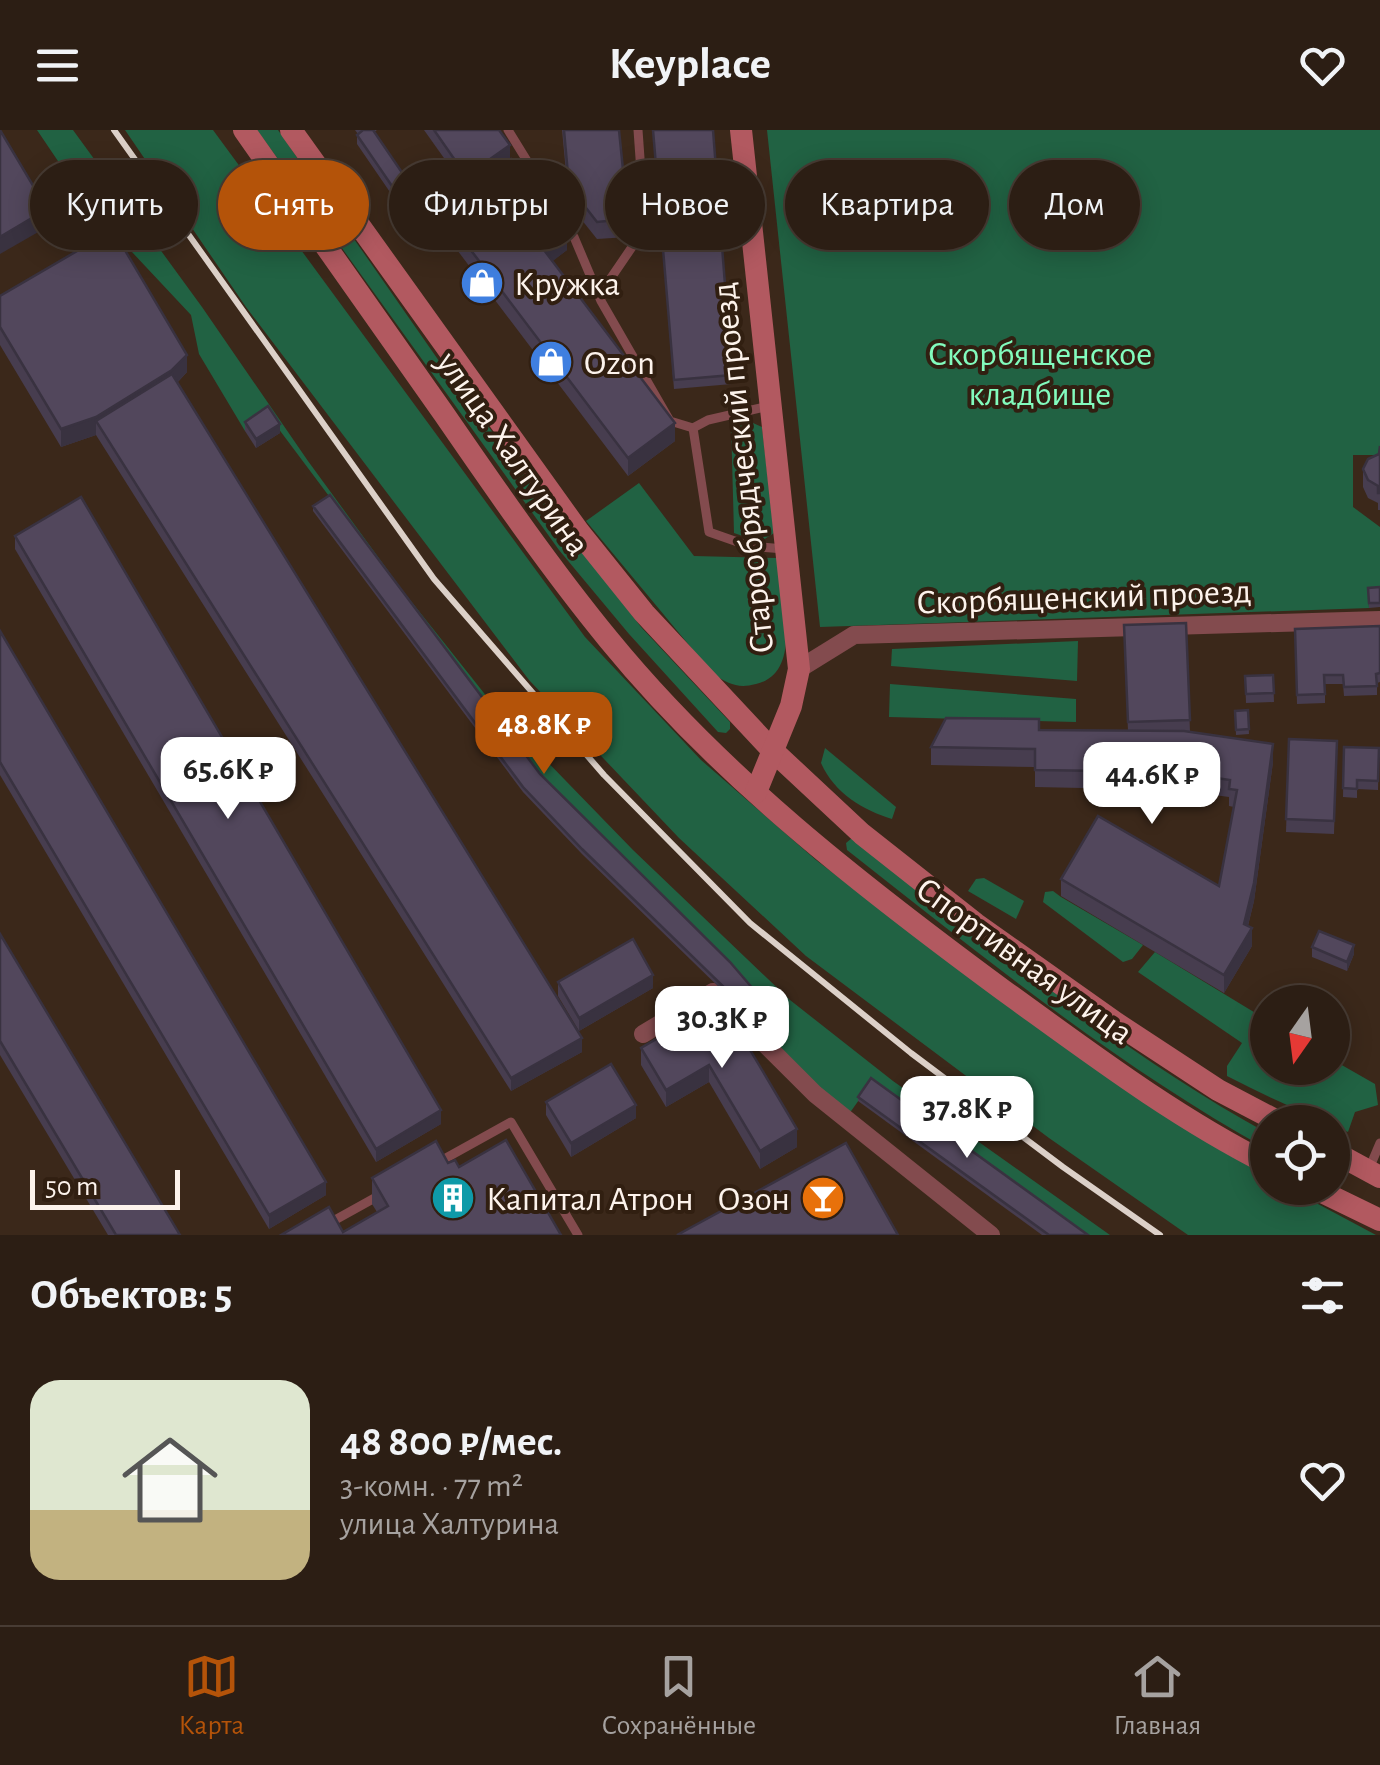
<!DOCTYPE html>
<html lang="ru">
<head>
<meta charset="utf-8">
<style>
  :root { --surface:#2c1e14; --page:#34271d; --text:#f1f3f6; --muted:#a6a2a0; --line:#483c34; --accent:#b45309 }
  body { margin:0; font-family:"Alegreya Sans",sans-serif; background:var(--page); color:var(--text); height:100vh; display:flex; flex-direction:column; font-size:38px; white-space:nowrap }
  * { box-sizing:border-box; margin:0 }
  p { font-size:32px; color:var(--muted) }
  .icon { flex:none; width:55px; height:55px; fill:none; stroke:currentColor; stroke-width:2; stroke-linecap:round; stroke-linejoin:round }
  .map { position:relative; height:1105px; overflow:hidden }
  .sheet { display:flex; flex-direction:column; background:var(--surface); flex:1 }
  .sheet>* { flex:none }
  .banner { position:absolute; left:30px; top:30px; width:1320px; height:90px; display:flex; gap:20px }
  .needle { width:65px; rotate:194deg }
  .tools { position:absolute; left:1250px; top:855px; display:grid; gap:20px }
  .tools a { display:grid; place-items:center; width:100px; height:100px; border-radius:50%; background:var(--surface); box-shadow:0 5px 25px #0003,0 0 0 2px var(--line); font-size:50px }
  .scale { position:absolute; left:30px; bottom:25px; width:150px; box-sizing:border-box; padding-left:10px; border:5px solid #fdf3ec; border-top:0; font-size:28px; line-height:35px; white-space:nowrap; color:#fdf3ec; -webkit-text-stroke:8px #311f11; paint-order:stroke }
  .price { position:absolute; translate:-50% -85px; padding:0 22px; border-radius:20px; background:#fff; color:#222; font-size:32px; line-height:65px; filter:drop-shadow(0 2px 5px #0008) }
  .price::after { content:''; position:absolute; left:50%; top:60px; width:30px; height:22px; margin-left:-15px; background:inherit; clip-path:polygon(0 0,100% 0,50% 100%) }
  .price.active { background:var(--accent); color:#fff }
  ul { padding:0; list-style:none }
  li { display:flex; align-items:center; gap:30px; height:250px; padding:0 30px }
  li span { display:grid; place-items:center; flex:none; width:280px; height:200px; border-radius:30px; color:#555 }
  li>.icon { margin-inline-start:auto }
  span .icon { width:120px; height:120px; fill:#fffc; stroke-width:1 }
  li b { font-size:42px }
  h2 { display:flex; justify-content:space-between; align-items:center; height:120px; padding:0 30px; font-size:42px }
  .pill { padding:0 35px; border-radius:45px; background:var(--surface); box-shadow:0 5px 25px #0003,0 0 0 2px var(--line); font-size:35px; line-height:90px }
  .pill.active { background:var(--accent); color:#fff }
  header { display:flex; justify-content:space-between; align-items:center; height:130px; padding:0 30px; background:var(--surface); font-size:45px; font-weight:600 }
  .menu { display:flex; justify-content:space-around; align-items:center; height:140px; border-top:2px solid var(--line); background:var(--surface); font-size:28px; color:var(--muted) }
  .menu a { display:grid; justify-items:center; gap:5px }
  .menu .active { color:var(--accent) }
  .map>svg:first-child { display:block }
</style>
</head>
<body>
<header><svg class="icon" aria-label="menu" viewBox="0 0 24 24"><path d="M4 6h16M4 12h16M4 18h16"/></svg>Keyplace<svg class="icon" aria-label="heart" viewBox="0 0 24 24"><path d="M12 20l-8-8c-3-5 5-10 8-4 3-6 11-1 8 4z"/></svg></header>
<div class="map">
<svg width="1380" height="1105" viewBox="0 0 1380 1105">
  <rect width="100%" height="100%" fill="#3b281a"/>
  <!-- green -->
  <g fill="#216243">
    <path d="M 37,0 L 73,0 L 202,177 L 308,331 L 403,461 L 499,582 L 633,720 L 790,870 L 893,951 L 1110,1105 L 1081,1105 L 871,953 L 849,984 L 790,937 L 540,648 L 269,286 L 245,301 L 199,224 L 191,185 L 87,74 Z"/>
    <path d="M 125,0 L 213,0 L 585,507 L 701,630 L 816,730 L 894,789 L 1267,1045 L 1268,1058 L 1288,1058 L 1376,1105 L 1188,1105 L 1049,1008 L 806,826 L 679,708 L 529,550 L 246,177 Z"/>
    <path d="M 257,0 L 278,0 L 439,231 L 574,410 L 641,497 L 730,592 L 730,599 L 726,603 L 718,602 L 629,504 L 559,420 Z"/>
    <path d="M 767,0 L 1380,0 L 1380,325 L 1353,325 L 1353,377 L 1380,397 L 1380,462 L 1368,462 L 1369,478 L 820,497 Z"/>
    <path d="M 744,289 L 762,297 L 774,403 L 760,412 L 734,403 L 731,292 Z"/>
    <path d="M 639,353 L 694,426 L 777,428 C 781,464 805,543 756,554 C 738,559 729,554 713,544 L 586,391 Z"/>
    <path d="M 1078,511 L 1077,551 L 891,536 L 892,519 Z"/>
    <path d="M 890,554 L 1076,569 L 1076,592 L 889,587 Z"/>
    <path d="M 825,618 L 896,677 L 892,689 C 863,680 835,664 821,633 Z"/>
    <path d="M 852,708 C 987,809 1119,922 1267,1003 L 1267,1019 C 1117,936 982,826 847,720 L 846,713 Z"/>
    <path d="M 984,748 L 1024,771 L 1016,789 L 968,761 L 976,749 Z"/>
    <path d="M 1053,761 L 1061,767 L 1143,815 L 1132,829 L 1123,832 L 1043,772 L 1045,762 Z"/>
    <path d="M 1155,822 L 1267,890 L 1268,938 L 1332,938 L 1333,930 L 1375,954 L 1378,975 L 1355,982 L 1348,1002 C 1309,985 1267,967 1227,946 L 1227,936 L 1242,913 L 1138,842 Z"/>
  </g>
  <g fill="none" stroke-linecap="round" stroke-linejoin="round">
    <!-- lane -->
    <g stroke="#834b4e" stroke-width="9">
      <path d="M 508,0 L 574,107 L 601,171 L 670,291 L 693,298 L 709,402 L 749,416 L 784,419"/>
      <path d="M 601,168 L 600,164 L 645,98 L 638,0"/>
      <path d="M 693,298 L 708,290 L 769,276"/>
      <path d="M 437,1033 L 511,992 L 578,1105"/>
      <path d="M 1369,1039 L 1380,1013"/>
      <path d="M 308,1105 L 380,1065"/>
    </g>
    <!-- street -->
    <g stroke="#834b4e" stroke-width="18">
      <path d="M 799,539 L 854,505 L 1380,490"/>
      <path d="M 643,904 L 713,862 L 815,964 L 991,1105"/>
    </g>
    <!-- secondary -->
    <g stroke="#b25960" stroke-width="22">
      <path d="M 244,0 C 311,95 377,190 444,284 C 497,361 550,438 609,510 C 720,646 862,756 1003,860 C 1089,922 1173,986 1268,1034"/>
      <path d="M 291,0 L 579,402 L 644,483 L 772,620 L 862,704 L 976,794 L 1116,893 L 1218,960 L 1279,992"/>
      <path d="M 741,0 L 799,539 L 791,576 L 756,662"/>
      <path d="M 1332,1021 L 1380,1047"/>
      <path d="M 1314,1058 L 1380,1090"/>
    </g>
    <!-- rail -->
    <path stroke="#dcd0c8" stroke-width="6" d="M 114,0 L 434,449 L 604,645 L 750,793 L 911,923 L 1063,1037 L 1160,1105"/>
  </g>
  <!-- wall -->
  <g fill="#473d4f">
    <path d="M 355,0 L 377,0 L 374,2 L 403,54 L 403,62 L 394,68 L 357,14 L 357,5 L 358,4 Z"/>
    <path d="M 424,0 L 499,0 L 510,28 L 466,59 Z"/>
    <path d="M 562,0 L 619,0 L 628,89 L 628,107 L 597,109 L 569,74 Z"/>
    <path d="M 653,0 L 732,245 L 732,254 L 674,259 Z"/>
    <path d="M 401,68 L 436,76 L 431,80 L 431,88 L 416,98 L 401,78 Z"/>
    <path d="M 442,82 L 567,120 L 552,131 L 675,311 L 628,346 L 442,100 Z"/>
    <path d="M 0,166 L 187,242 L 177,253 L 582,922 L 511,961 L 96,305 L 61,317 L 0,215 Z"/>
    <path d="M 245,292 L 280,303 L 256,318 L 245,301 Z"/>
    <path d="M 1380,316 L 1380,380 L 1378,380 L 1378,373 L 1368,368 L 1363,357 L 1363,339 L 1379,324 Z"/>
    <path d="M 313,376 L 540,644 L 785,900 L 769,913 L 728,866 L 582,724 L 523,662 L 313,381 Z"/>
    <path d="M 15,406 L 441,994 L 376,1032 L 15,419 Z"/>
    <path d="M 1380,457 L 1380,477 L 1369,478 L 1368,458 Z"/>
    <path d="M 1186,493 L 1190,602 L 1273,632 L 1254,771 L 1248,796 L 1252,816 L 1224,863 L 1061,766 L 1061,749 L 1219,756 L 1234,677 L 1229,676 L 1229,667 L 1177,660 L 1035,657 L 1035,637 L 931,635 L 931,617 L 1039,600 L 1128,601 L 1124,512 Z"/>
    <path d="M 1380,496 L 1380,552 L 1377,553 L 1377,565 L 1344,566 L 1343,554 L 1325,554 L 1325,573 L 1297,574 L 1295,499 Z"/>
    <path d="M 0,501 L 326,1065 L 269,1099 L 0,645 Z"/>
    <path d="M 1273,545 L 1274,572 L 1246,573 L 1245,546 Z"/>
    <path d="M 1248,580 L 1249,604 L 1236,605 L 1235,581 Z"/>
    <path d="M 1289,609 L 1337,611 L 1334,704 L 1286,702 Z"/>
    <path d="M 1344,617 L 1379,618 L 1378,660 L 1357,659 L 1357,668 L 1343,667 Z"/>
    <path d="M 0,804 L 180,1105 L 108,1105 L 0,925 Z"/>
    <path d="M 1312,817 L 1354,824 L 1347,841 L 1312,827 Z"/>
    <path d="M 558,852 L 653,858 L 579,901 L 558,866 Z"/>
    <path d="M 721,871 L 797,1017 L 760,1039 L 709,952 L 666,977 L 641,935 L 641,918 Z"/>
    <path d="M 858,967 L 1088,1105 L 1042,1105 L 858,971 Z"/>
    <path d="M 546,972 L 636,988 L 571,1027 L 546,985 Z"/>
    <path d="M 448,1033 L 459,1037 L 343,1102 L 377,1082 L 372,1074 L 372,1048 Z"/>
  </g>
  <!-- shaded-wall -->
  <g fill="#393240">
    <path d="M 510,15 L 510,28 L 466,59 L 466,46 Z"/>
    <path d="M 403,44 L 403,62 L 394,68 L 394,59 L 399,47 Z"/>
    <path d="M 436,67 L 436,76 L 431,80 L 431,88 L 416,98 L 416,89 L 427,73 Z"/>
    <path d="M 47,79 L 47,97 L 0,124 L 0,107 Z"/>
    <path d="M 567,103 L 567,120 L 544,138 L 544,120 Z"/>
    <path d="M 187,225 L 187,242 L 172,258 L 96,291 L 96,305 L 61,317 L 61,299 Z"/>
    <path d="M 675,293 L 675,311 L 628,346 L 628,328 Z"/>
    <path d="M 280,294 L 280,303 L 256,318 L 256,309 Z"/>
    <path d="M 1273,614 L 1273,632 L 1254,771 L 1244,811 L 1244,794 Z"/>
    <path d="M 1252,798 L 1252,816 L 1224,863 L 1224,845 Z"/>
    <path d="M 1354,815 L 1354,824 L 1347,841 L 1347,832 Z"/>
    <path d="M 653,845 L 653,858 L 579,901 L 579,888 Z"/>
    <path d="M 785,896 L 785,900 L 769,913 L 769,908 Z"/>
    <path d="M 582,908 L 582,922 L 511,961 L 511,948 Z"/>
    <path d="M 709,935 L 709,952 L 666,977 L 666,960 Z"/>
    <path d="M 636,975 L 636,988 L 571,1027 L 571,1013 Z"/>
    <path d="M 441,980 L 441,994 L 376,1032 L 376,1019 Z"/>
    <path d="M 797,999 L 797,1017 L 760,1039 L 760,1021 Z"/>
    <path d="M 326,1052 L 326,1065 L 269,1099 L 269,1085 Z"/>
  </g>
  <!-- building -->
  <g fill="#52475c" stroke="#393240" stroke-width="2.5">
    <path d="M 0,0 L 47,79 L 0,107 Z"/>
    <path d="M 362,0 L 373,0 L 403,44 L 399,47 L 403,53 L 394,59 L 357,5 L 362,1 Z"/>
    <path d="M 434,0 L 499,0 L 510,15 L 466,46 Z"/>
    <path d="M 564,0 L 619,0 L 628,89 L 597,92 L 569,56 Z"/>
    <path d="M 653,0 L 713,0 L 732,245 L 674,250 Z"/>
    <path d="M 511,29 L 567,103 L 544,120 L 675,293 L 628,328 L 442,82 Z"/>
    <path d="M 424,51 L 436,67 L 427,73 L 431,79 L 416,89 L 401,68 Z"/>
    <path d="M 113,100 L 187,225 L 172,240 L 96,287 L 61,299 L 0,197 L 0,166 Z"/>
    <path d="M 172,244 L 582,908 L 511,948 L 96,291 Z"/>
    <path d="M 268,276 L 280,294 L 256,309 L 245,292 Z"/>
    <path d="M 1380,316 L 1380,363 L 1378,363 L 1378,356 L 1368,350 L 1363,339 L 1368,329 L 1379,324 Z"/>
    <path d="M 330,365 L 540,644 L 730,832 L 785,896 L 769,908 L 728,861 L 582,719 L 523,657 L 313,376 Z"/>
    <path d="M 81,367 L 441,980 L 376,1019 L 15,406 Z"/>
    <path d="M 1380,457 L 1380,473 L 1369,473 L 1368,458 Z"/>
    <path d="M 1186,493 L 1190,590 L 1128,592 L 1124,495 Z"/>
    <path d="M 1380,496 L 1380,543 L 1376,544 L 1377,556 L 1344,557 L 1343,545 L 1324,545 L 1325,564 L 1297,565 L 1295,499 Z"/>
    <path d="M 0,501 L 326,1052 L 269,1085 L 0,632 Z"/>
    <path d="M 1273,545 L 1274,563 L 1246,564 L 1245,546 Z"/>
    <path d="M 1248,580 L 1249,599 L 1236,600 L 1235,581 Z"/>
    <path d="M 946,588 L 1039,589 L 1039,600 L 1184,601 L 1273,614 L 1254,753 L 1244,794 L 1252,798 L 1224,845 L 1061,749 L 1098,686 L 1219,756 L 1237,660 L 1229,659 L 1230,650 L 1177,642 L 1035,640 L 1035,619 L 931,617 Z"/>
    <path d="M 1289,609 L 1337,611 L 1334,691 L 1286,689 Z"/>
    <path d="M 1344,617 L 1379,618 L 1378,651 L 1357,650 L 1357,659 L 1343,658 Z"/>
    <path d="M 1319,801 L 1354,815 L 1347,832 L 1312,817 Z"/>
    <path d="M 0,804 L 180,1105 L 116,1105 L 0,911 Z"/>
    <path d="M 633,809 L 653,845 L 579,888 L 558,852 Z"/>
    <path d="M 721,871 L 797,999 L 760,1021 L 709,935 L 666,960 L 641,918 Z"/>
    <path d="M 611,934 L 636,975 L 571,1013 L 546,972 Z"/>
    <path d="M 871,948 L 1088,1105 L 1049,1105 L 858,967 Z"/>
    <path d="M 506,1010 L 561,1105 L 281,1105 L 329,1077 L 343,1102 L 388,1076 L 372,1048 L 436,1011 L 448,1033 L 455,1030 L 459,1037 Z"/>
    <path d="M 846,1013 L 898,1105 L 677,1105 Z"/>
  </g>
  <!-- icons -->
  <defs>
    <g id="shop-disc" transform="scale(2.25)"><circle r="9.5" fill="#3f7fe0" stroke="#311f11"/><path d="M-5-2.5h2.3a2.7 3.5 0 0 1 5.4 0H5L5.5 6h-11ZM-1.5-2.5h3a1.5 2.3 0 0 0-3 0Z" fill="#fff"/></g>
    <g id="building-disc" transform="scale(2.25)"><circle r="9.5" fill="#0f9aa8" stroke="#311f11"/><path d="M-4-6H4V6H1V3H-1V6H-4ZM-2.5-4.3h1.7v1.8h-1.7ZM.8-4.3h1.7v1.8H.8ZM-2.5-1h1.7V.8h-1.7ZM.8-1h1.7V.8H.8Z" fill="#fff"/></g>
    <g id="bar-disc" transform="scale(2.25)"><circle r="9.5" fill="#e8710a" stroke="#311f11"/><path d="M-6-5H6L.8 .8V4.5H3.5V6h-7V4.5H-.8V.8Z" fill="#fff"/></g>
  </defs>
  <g fill-rule="evenodd">
    <use href="#shop-disc" x="482" y="153"/>
    <use href="#shop-disc" x="551" y="232"/>
    <use href="#building-disc" x="453" y="1068"/>
    <use href="#bar-disc" x="823" y="1068"/>
  </g>
  <g text-anchor="middle" stroke-width="8" stroke-linejoin="round" paint-order="stroke">
    <!-- poi labels -->
    <g font-size="35" fill="#fdf3ec" stroke="#311f11" text-anchor="start">
      <text x="514" y="165">Кружка</text>
      <text x="584" y="244">Ozon</text>
      <text x="486" y="1080">Капитал Атрон</text>
      <text x="790" y="1080" text-anchor="end">Озон</text>
    </g>
    <!-- park labels -->
    <g font-size="35" fill="#82fbbd" stroke="#311f11">
      <text x="1040" y="235">Скорбященское<tspan x="1040" dy="40">кладбище</tspan></text>
    </g>
    <!-- street labels -->
    <g font-size="35" fill="#fdf3ec" stroke="#311f11">
      <text transform="translate(514 323) rotate(55)" y="12">улица Халтурина</text>
      <text transform="translate(742 338) rotate(-96)" y="12">Старообрядческий проезд</text>
      <text transform="translate(1084 466) rotate(-2)" y="12">Скорбященский проезд</text>
      <text transform="translate(1025 830) rotate(36)" y="12">Спортивная улица</text>
    </g>
  </g>
</svg>
<div class="tools">
<a><svg class="needle" viewBox="-14 -14 28 28"><path d="M0-13l5 13h-10z" fill="#e53935"/><path d="M0 13l5-13h-10z" fill="#a6a2a0"/></svg></a>
<a><svg class="icon" aria-label="locate" viewBox="0 0 24 24"><circle cx="12" cy="12" r="6"/><path d="M12 2v4M12 18v4M2 12h4M18 12h4"/></svg></a>
</div>
<div class="scale">50 m</div>
<b class="price active" style="left:544px;top:647px">48.8K ₽</b>
<b class="price" style="left:228px;top:692px">65.6K ₽</b>
<b class="price" style="left:1152px;top:697px">44.6K ₽</b>
<b class="price" style="left:722px;top:941px">30.3K ₽</b>
<b class="price" style="left:967px;top:1031px">37.8K ₽</b>
<div class="banner">
<a class="pill">Купить</a>
<a class="pill active">Снять</a>
<a class="pill">Фильтры</a>
<a class="pill">Новое</a>
<a class="pill">Квартира</a>
<a class="pill">Дом</a>
</div>
</div>
<section class="sheet">
<h2>Объектов: 5<svg class="icon" aria-label="filters" viewBox="0 0 24 24"><path d="M4 7h16M4 17h16"/><circle cx="9" cy="7" r="2"/><circle cx="15" cy="17" r="2"/></svg></h2>
<ul>
<li><span style="background:linear-gradient(#dfe7d0 65%,#c2b280 0)"><svg class="icon" aria-label="home" viewBox="0 0 24 24"><path d="M3 11l9-7 9 7M6 9v11h12V9"/></svg></span><div><b>48 800 ₽/мес.</b><p>3-комн. · 77 m²</p><p>улица Халтурина</p></div><svg class="icon" aria-label="heart" viewBox="0 0 24 24"><path d="M12 20l-8-8c-3-5 5-10 8-4 3-6 11-1 8 4z"/></svg></li>
</ul>
</section>
<nav class="menu">
<a class="active"><svg class="icon" aria-label="map" viewBox="0 0 24 24"><path d="M3 6l6-2 6 2 6-2v14l-6 2-6-2-6 2zM9 4v14M15 6v14"/></svg>Карта</a>
<a><svg class="icon" aria-label="saved" viewBox="0 0 24 24"><path d="M7 4h10v16l-5-4-5 4z"/></svg>Сохранённые</a>
<a><svg class="icon" aria-label="home" viewBox="0 0 24 24"><path d="M3 11l9-7 9 7M6 9v11h12V9"/></svg>Главная</a>
</nav>
</body>
</html>
